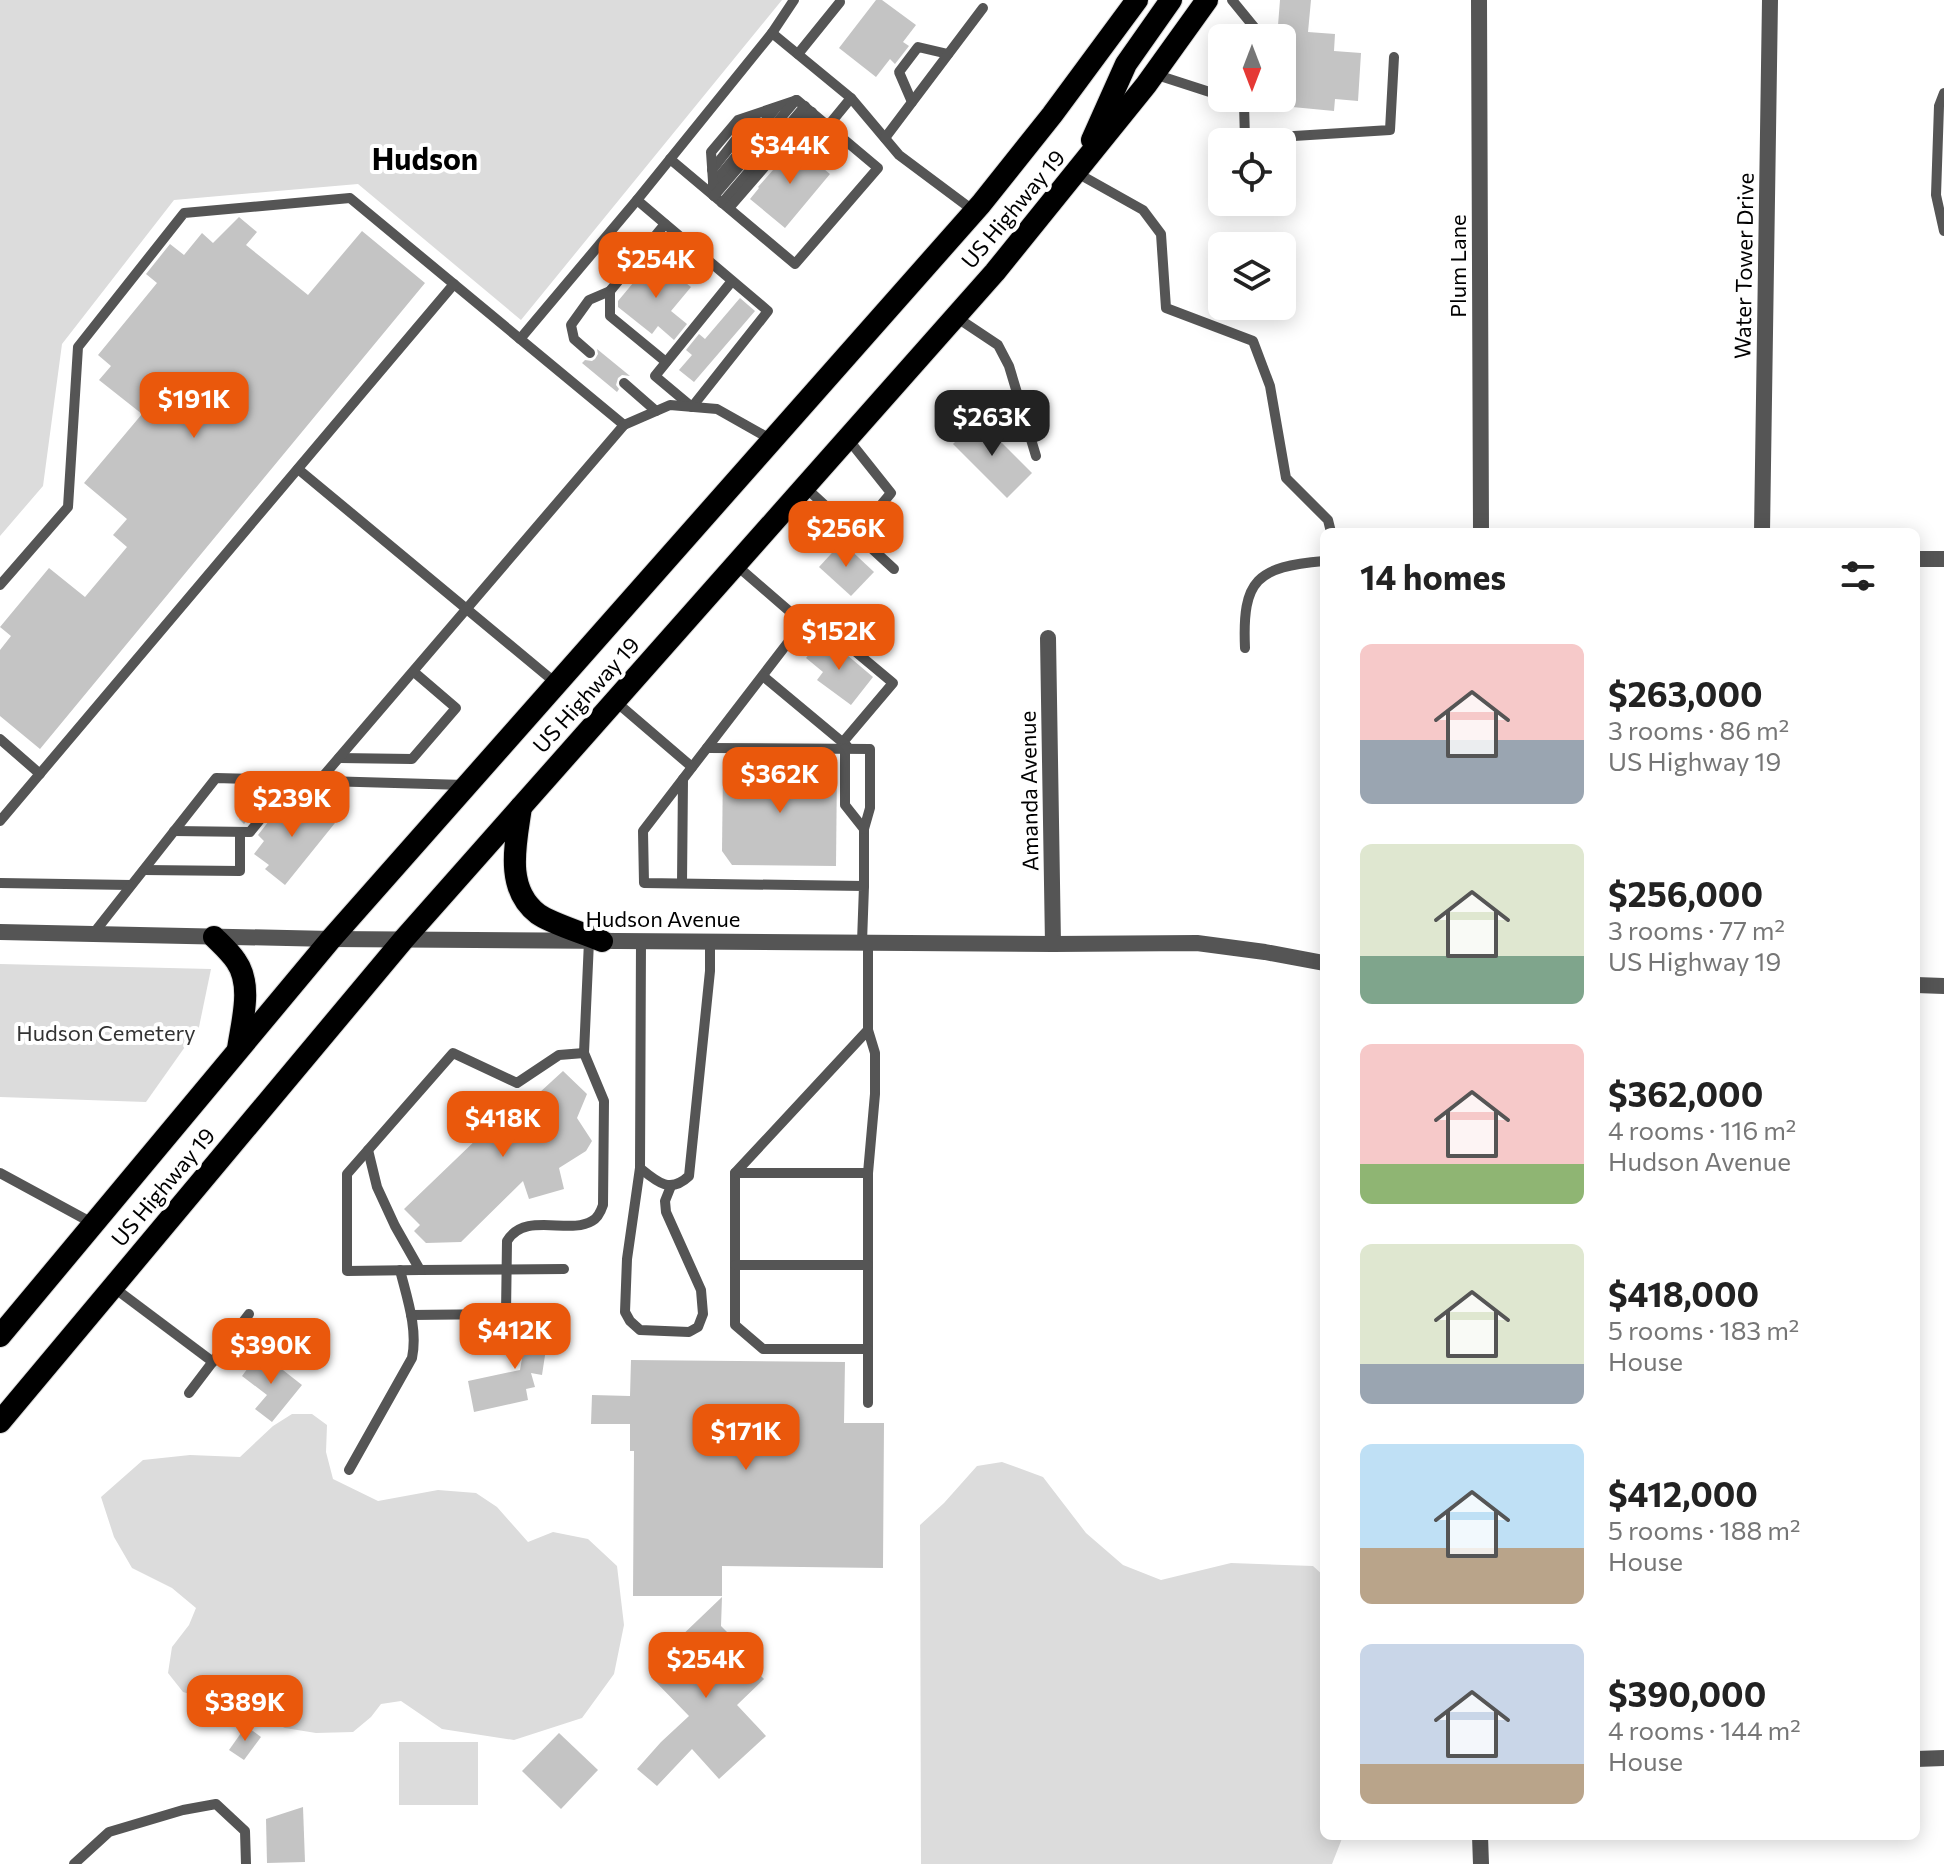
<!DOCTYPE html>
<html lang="en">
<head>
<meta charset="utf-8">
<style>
  :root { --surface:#fff; --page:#f2f2f2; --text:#222; --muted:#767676; --accent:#ea580c }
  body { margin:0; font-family:Commissioner,sans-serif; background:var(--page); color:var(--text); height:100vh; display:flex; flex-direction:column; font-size:30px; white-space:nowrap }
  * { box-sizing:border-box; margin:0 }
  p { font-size:26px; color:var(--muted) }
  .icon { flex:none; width:44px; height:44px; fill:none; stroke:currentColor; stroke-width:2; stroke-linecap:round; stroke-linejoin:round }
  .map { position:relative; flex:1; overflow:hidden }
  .sheet { position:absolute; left:1320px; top:528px; width:600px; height:1312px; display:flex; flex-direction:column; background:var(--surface); border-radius:12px; box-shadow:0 4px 20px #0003 }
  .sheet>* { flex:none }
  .needle { width:52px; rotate:180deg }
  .tools { position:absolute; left:1208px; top:24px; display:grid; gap:16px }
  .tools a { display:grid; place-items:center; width:88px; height:88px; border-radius:12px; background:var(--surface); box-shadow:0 4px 20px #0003; font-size:40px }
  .price { position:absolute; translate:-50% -68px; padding:0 18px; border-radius:16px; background:var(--accent); color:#fff; font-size:26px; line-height:52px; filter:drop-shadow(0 2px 4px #0008) }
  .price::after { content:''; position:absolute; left:50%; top:48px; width:24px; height:18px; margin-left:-12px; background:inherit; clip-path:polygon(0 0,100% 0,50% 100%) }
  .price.current { background:#222; color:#fff }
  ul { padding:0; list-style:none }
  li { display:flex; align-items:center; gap:24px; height:200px; padding:0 40px }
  li span { display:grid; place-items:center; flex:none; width:224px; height:160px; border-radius:12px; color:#555 }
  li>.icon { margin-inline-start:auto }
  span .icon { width:96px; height:96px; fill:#fffc; stroke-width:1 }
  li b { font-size:34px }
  h2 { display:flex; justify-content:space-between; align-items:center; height:96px; padding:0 40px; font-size:34px }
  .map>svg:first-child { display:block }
</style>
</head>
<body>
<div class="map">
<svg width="1944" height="1864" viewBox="0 0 1944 1864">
  <rect width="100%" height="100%" fill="#fff"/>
  <!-- green -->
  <g fill="#dcdcdc">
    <path d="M 0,0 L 782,0 L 521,320 L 358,184 L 174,200 L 62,344 L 43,486 L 0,536 Z"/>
    <path d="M 0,964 L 211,969 L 199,1027 L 146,1102 L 0,1097 Z"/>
    <path d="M 292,1414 L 312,1414 L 327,1425 L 326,1452 L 333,1479 L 378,1501 L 438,1490 L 476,1493 L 497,1507 L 528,1542 L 553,1532 L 588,1539 L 617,1566 L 624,1625 L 614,1674 L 582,1718 L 514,1740 L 442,1729 L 401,1701 L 381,1704 L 371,1717 L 353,1732 L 316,1733 L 285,1728 L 241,1709 L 183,1692 L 168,1673 L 172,1647 L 189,1625 L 196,1608 L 172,1588 L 132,1568 L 114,1537 L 101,1497 L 143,1460 L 190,1455 L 240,1457 L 273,1426 Z"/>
    <path d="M 1002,1462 L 1043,1477 L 1086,1533 L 1123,1565 L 1161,1580 L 1231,1563 L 1313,1566 L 1324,1576 L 1324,1836 L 1343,1836 L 1332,1864 L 921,1864 L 920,1525 L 944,1503 L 977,1466 Z"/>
    <rect x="399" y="1742" width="79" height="63"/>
  </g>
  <!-- building -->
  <g fill="#c4c4c4">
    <path d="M 876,0 L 882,0 L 916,25 L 903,42 L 909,46 L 895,64 L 890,59 L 876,77 L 839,48 Z"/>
    <path d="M 1280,0 L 1311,0 L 1308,32 L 1335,34 L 1334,51 L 1361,53 L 1358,101 L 1335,99 L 1334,111 L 1282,106 L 1282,38 L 1277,38 Z"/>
    <path d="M 795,145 L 830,174 L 785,228 L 750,199 L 759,188 L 758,187 Z"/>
    <path d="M 239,217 L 257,232 L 246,245 L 308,295 L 362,231 L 425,283 L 40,749 L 0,716 L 0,650 L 11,636 L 0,627 L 49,568 L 85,597 L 127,547 L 113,535 L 127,519 L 84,483 L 142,414 L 99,380 L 111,366 L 98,355 L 157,283 L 146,274 L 170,244 L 184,255 L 202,233 L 213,243 Z"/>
    <path d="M 654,258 L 691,287 L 671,311 L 687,324 L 674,340 L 658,326 L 652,334 L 618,307 L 618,301 Z"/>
    <path d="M 740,298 L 755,311 L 694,382 L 679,370 L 692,355 L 686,350 L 699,334 L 705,339 Z"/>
    <path d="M 597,349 L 630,376 L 622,375 L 618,378 L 616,385 L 619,389 L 617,392 L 582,363 L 585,360 L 592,361 L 595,359 L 598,354 Z"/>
    <path d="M 978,419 L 1032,473 L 1007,498 L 953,444 Z"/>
    <path d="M 842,542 L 874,572 L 851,596 L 819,567 Z"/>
    <path d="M 822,639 L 837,652 L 840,649 L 873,677 L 851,705 L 817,680 L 823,672 L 806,658 Z"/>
    <path d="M 723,765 L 837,765 L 836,866 L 732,865 L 722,851 Z"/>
    <path d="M 261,793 L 267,798 L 244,824 L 239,819 Z"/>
    <path d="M 298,800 L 315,813 L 318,809 L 335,823 L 285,885 L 265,869 L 269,865 L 254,854 L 264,841 L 258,835 L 279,808 L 286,814 Z"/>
    <path d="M 563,1071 L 587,1094 L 577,1118 L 592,1141 L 586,1151 L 559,1168 L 564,1189 L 529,1199 L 523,1181 L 461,1242 L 426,1243 L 414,1231 L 420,1225 L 404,1209 L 480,1136 L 460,1131 L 472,1095 L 527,1104 Z"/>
    <path d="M 530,1312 L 551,1316 L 542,1375 L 531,1373 L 535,1387 L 526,1389 L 528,1400 L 474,1412 L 468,1381 L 520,1370 Z"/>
    <path d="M 260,1352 L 302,1385 L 272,1422 L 255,1409 L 267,1395 L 242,1376 Z"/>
    <path d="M 631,1360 L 845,1362 L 844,1423 L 884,1423 L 883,1568 L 722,1566 L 722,1596 L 633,1596 L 634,1451 L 630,1451 L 630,1424 L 591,1424 L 592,1395 L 630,1396 Z"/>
    <path d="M 722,1597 L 721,1626 L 744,1649 L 739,1654 L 764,1679 L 737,1705 L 766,1736 L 719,1779 L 692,1749 L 657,1786 L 637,1769 L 661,1742 L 689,1716 L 651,1677 L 658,1671 L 652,1664 Z"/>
    <path d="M 246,1726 L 261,1737 L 244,1760 L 229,1750 Z"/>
    <path d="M 559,1733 L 598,1770 L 561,1809 L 522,1771 Z"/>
    <path d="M 303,1807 L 305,1862 L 267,1863 L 266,1819 Z"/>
  </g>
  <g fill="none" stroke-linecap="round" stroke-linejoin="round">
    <!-- trunk casing -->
    <g stroke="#dbdbdb" stroke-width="24">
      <g id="trunk">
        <path d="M 1092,140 L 1126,64 L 1171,0"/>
        <path d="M 521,807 C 516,843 504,888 538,914 C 550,923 586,934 602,941"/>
        <path d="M 214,937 C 221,944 230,952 236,961 C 253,985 242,1021 238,1049"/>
        <path d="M 0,1336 L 331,939 L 981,204 L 1052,115 L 1137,0"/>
        <path d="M 0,1422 L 404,939 L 995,272 L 1146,85 L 1207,0"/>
      </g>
    </g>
    <!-- service -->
    <g stroke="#555" stroke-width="10">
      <path d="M 1232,0 L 1263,38"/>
      <path d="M 772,33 L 851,98 L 899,155 L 974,211"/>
      <path d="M 798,54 L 840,2"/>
      <path d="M 1154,74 L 1222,96"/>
      <path d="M 1944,93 L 1939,106 L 1936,195 L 1944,231"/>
      <path d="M 1227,98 L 1244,104 L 1245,139 L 1390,130 L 1394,57"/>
      <path d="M 912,102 L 899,72 L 918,47 L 948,54"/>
      <path d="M 885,138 L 983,8"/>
      <path d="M 670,159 L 795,264 L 878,168 L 828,126 L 851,98"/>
      <path d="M 712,170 L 755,115"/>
      <path d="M 1077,173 L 1143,210 L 1161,234 L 1166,308 L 1253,341 L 1270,386 L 1286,478 L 1328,520 L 1331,532"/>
      <path d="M 713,184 L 776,108"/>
      <path d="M 714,196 L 711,152 L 738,120 L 797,100 L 828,126"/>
      <path d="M 714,196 L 796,100"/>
      <path d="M 637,200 L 768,311 L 692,407 L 655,376 L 732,281"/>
      <path d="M 722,203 L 805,106"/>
      <path d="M 729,208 L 812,112"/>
      <path d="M 665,224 L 610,291 L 610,316 L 666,362"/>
      <path d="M 956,317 L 998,345 L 1009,366 L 1036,456"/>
      <path d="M 520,339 L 637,200 L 772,33 L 794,0"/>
      <path d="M 590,353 L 574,339 L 571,325 L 589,300 L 610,291"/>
      <path d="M 624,383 L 656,411"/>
      <path d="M 848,439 L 891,493 L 856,535"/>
      <path d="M 298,469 L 557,684"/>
      <path d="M 805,487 L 894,569"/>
      <path d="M 736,565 L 803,623 L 643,831 L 644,883 L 864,886 L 862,942"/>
      <path d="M 0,585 L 68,507 L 78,347 L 184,213 L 350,198 L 624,425"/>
      <path d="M 803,623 L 826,627 L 893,683 L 843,742"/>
      <path d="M 1245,648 C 1242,579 1257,567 1324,561"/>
      <path d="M 763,676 L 847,746"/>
      <path d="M 615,701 L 692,767"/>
      <path d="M 0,739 L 40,774"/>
      <path d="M 707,748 L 870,749 L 870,808 L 864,829 L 864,886"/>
      <path d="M 845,749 L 845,805 L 864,829"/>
      <path d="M 339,758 L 412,759 L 456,708 L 414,672"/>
      <path d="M 319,781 L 624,425 L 670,405 L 717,409 L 772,440"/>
      <path d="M 0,821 L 454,284"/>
      <path d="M 174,831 L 250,832 L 292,780"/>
      <path d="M 144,870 L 240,871 L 240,832"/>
      <path d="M 0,883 L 131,885"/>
      <path d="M 682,883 L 683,779"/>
      <path d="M 93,934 L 216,778 L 465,785"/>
      <path d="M 641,941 L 640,1168 L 627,1259 L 625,1312 L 630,1321 L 640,1330 L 689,1332 L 698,1327 L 703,1314 L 701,1290 L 666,1212 L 665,1201 L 671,1186"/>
      <path d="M 868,942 L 868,1030 L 875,1053 L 875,1094 L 868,1173 L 868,1349 L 763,1349 L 735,1325 L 735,1173 L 868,1030"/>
      <path d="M 368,1150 L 377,1187 L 395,1226 L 420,1270 L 564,1269"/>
      <path d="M 640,1168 C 657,1182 670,1194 689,1176 L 710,971 L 710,941"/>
      <path d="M 0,1173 L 94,1224"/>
      <path d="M 735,1173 L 868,1173"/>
      <path d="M 735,1265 L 868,1265"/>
      <path d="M 420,1270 L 347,1271 L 347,1174 L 453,1053 L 517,1083 L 559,1055 L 584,1053"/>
      <path d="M 113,1287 L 213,1362"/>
      <path d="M 411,1315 L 506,1314 L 507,1241 C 525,1211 569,1235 592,1221 C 598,1218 601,1211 603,1205 L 604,1101 L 584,1053 L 589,941"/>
      <path d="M 868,1349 L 868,1403"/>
      <path d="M 189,1393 L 249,1314"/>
      <path d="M 349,1470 L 412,1358 C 418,1329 407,1298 400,1270"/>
      <path d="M 74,1864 L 109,1832 L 183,1810 L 216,1804 L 245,1831 L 246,1864"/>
    </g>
    <!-- minor -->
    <g stroke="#555" stroke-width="16">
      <path d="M 1479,0 L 1481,532"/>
      <path d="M 1762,532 L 1770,0"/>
      <path d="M 1916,559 L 1944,559"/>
      <path d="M 1048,638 L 1053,944"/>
      <path d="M 1916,1759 L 1944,1758"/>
      <path d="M 1480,1836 L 1481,1864"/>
    </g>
    <!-- tertiary -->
    <g stroke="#555" stroke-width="16">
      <path d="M 0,932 L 331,939 L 1053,944 L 1197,943 L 1265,952 L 1324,963"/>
      <path d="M 1916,985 L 1944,986"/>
    </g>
    <!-- trunk -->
    <use href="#trunk" stroke="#000" stroke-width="22"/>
  </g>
  <g text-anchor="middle" stroke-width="8" stroke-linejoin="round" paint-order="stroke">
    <!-- street labels -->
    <g font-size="22" fill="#000" stroke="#fff">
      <text transform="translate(1013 209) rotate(-50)" y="8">US Highway 19</text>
      <text transform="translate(1458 266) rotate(-90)" y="8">Plum Lane</text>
      <text transform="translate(1744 266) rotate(-89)" y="8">Water Tower Drive</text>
      <text transform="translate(586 695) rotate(-48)" y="8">US Highway 19</text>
      <text transform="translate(1029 791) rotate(-91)" y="8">Amanda Avenue</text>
      <text x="663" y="927">Hudson Avenue</text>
      <text transform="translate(163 1187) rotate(-50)" y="8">US Highway 19</text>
    </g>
    <!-- park labels -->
    <g font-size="22" fill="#333" stroke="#fff">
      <text x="106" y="1041">Hudson Cemetery</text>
    </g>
    <!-- district labels -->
    <g font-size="30" font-weight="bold" fill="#000" stroke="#fff">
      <text x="425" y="170">Hudson</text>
    </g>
  </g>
</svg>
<div class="tools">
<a><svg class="needle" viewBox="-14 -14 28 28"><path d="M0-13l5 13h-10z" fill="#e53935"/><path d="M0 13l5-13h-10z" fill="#767676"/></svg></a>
<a><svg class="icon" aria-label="locate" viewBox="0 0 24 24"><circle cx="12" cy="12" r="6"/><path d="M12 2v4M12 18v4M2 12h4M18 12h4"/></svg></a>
<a><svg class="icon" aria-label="layers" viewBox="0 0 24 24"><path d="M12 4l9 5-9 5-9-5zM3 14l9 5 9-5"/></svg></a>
</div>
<b class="price" style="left:790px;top:186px">$344K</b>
<b class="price" style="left:656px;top:300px">$254K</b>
<b class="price" style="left:194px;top:440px">$191K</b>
<b class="price current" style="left:992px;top:458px">$263K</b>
<b class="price" style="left:846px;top:569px">$256K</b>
<b class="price" style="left:839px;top:672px">$152K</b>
<b class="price" style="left:780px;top:815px">$362K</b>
<b class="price" style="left:292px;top:839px">$239K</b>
<b class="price" style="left:503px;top:1159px">$418K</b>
<b class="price" style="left:515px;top:1371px">$412K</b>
<b class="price" style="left:271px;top:1386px">$390K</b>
<b class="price" style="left:746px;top:1472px">$171K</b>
<b class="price" style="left:706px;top:1700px">$254K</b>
<b class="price" style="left:245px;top:1743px">$389K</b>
<section class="sheet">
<h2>14 homes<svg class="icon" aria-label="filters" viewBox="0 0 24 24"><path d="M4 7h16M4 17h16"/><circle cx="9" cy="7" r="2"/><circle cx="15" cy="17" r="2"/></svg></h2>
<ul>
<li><span style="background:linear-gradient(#f6c9c9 60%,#9aa5b1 0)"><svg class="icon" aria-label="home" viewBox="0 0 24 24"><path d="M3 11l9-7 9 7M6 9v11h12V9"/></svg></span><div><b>$263,000</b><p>3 rooms · 86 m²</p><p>US Highway 19</p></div></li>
<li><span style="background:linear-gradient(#dfe7d0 70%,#7fa58c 0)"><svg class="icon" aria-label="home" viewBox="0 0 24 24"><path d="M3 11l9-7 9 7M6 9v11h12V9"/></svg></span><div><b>$256,000</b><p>3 rooms · 77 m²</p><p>US Highway 19</p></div></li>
<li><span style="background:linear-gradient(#f6c9c9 75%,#8fb573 0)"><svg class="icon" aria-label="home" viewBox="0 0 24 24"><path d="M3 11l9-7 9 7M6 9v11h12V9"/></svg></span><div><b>$362,000</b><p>4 rooms · 116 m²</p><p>Hudson Avenue</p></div></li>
<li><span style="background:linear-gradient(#dfe7d0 75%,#9aa5b1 0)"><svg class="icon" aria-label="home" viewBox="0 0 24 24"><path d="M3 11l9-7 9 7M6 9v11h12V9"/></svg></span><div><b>$418,000</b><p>5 rooms · 183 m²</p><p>House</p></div></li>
<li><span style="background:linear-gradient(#bfe0f5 65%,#b9a48a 0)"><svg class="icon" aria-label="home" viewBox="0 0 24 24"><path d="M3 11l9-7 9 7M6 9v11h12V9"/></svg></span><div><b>$412,000</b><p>5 rooms · 188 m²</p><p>House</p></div></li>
<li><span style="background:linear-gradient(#c9d6e8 75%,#b9a48a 0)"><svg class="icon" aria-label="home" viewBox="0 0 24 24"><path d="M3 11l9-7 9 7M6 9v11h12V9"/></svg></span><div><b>$390,000</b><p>4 rooms · 144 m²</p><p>House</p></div></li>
</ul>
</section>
</div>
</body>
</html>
